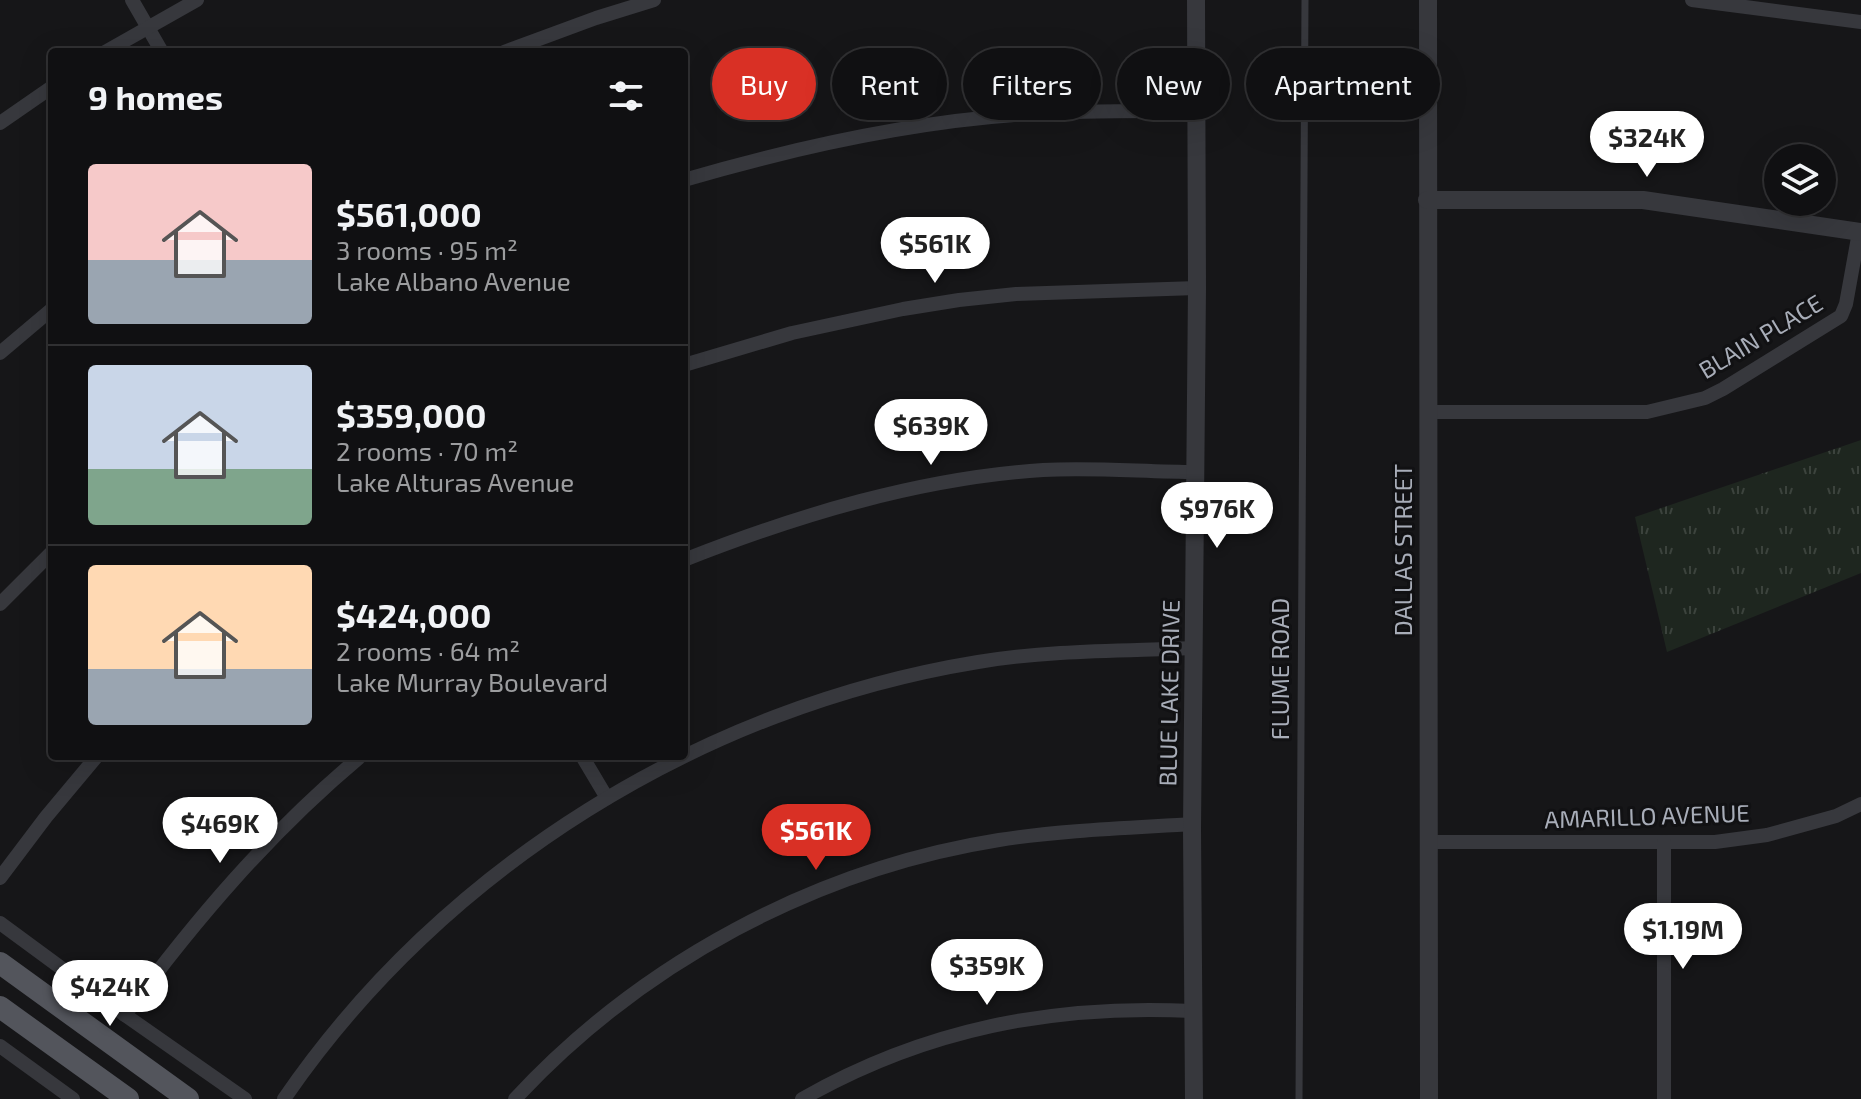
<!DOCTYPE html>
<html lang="en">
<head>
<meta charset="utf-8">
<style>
  :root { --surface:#101012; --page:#19191b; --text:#f1f3f6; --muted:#9c9d9f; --line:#303032; --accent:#d93025 }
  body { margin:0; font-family:"Exo 2",sans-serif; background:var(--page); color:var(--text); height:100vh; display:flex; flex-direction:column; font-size:30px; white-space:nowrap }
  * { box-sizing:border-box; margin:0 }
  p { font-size:26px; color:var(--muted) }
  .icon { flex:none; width:44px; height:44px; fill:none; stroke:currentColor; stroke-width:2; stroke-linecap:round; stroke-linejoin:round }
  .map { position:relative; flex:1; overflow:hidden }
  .drawer { position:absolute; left:48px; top:48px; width:640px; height:712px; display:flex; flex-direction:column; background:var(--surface); border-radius:8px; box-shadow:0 8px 32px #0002,0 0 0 2px var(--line) }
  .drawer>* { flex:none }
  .top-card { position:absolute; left:712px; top:48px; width:760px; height:72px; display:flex; gap:16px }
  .tools { position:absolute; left:1764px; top:144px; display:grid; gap:16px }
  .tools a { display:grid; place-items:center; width:72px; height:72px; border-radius:50%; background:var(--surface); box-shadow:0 8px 32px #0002,0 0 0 2px var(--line); font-size:40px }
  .price { position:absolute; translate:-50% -68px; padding:0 18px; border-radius:28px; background:#fff; color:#222; font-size:26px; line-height:52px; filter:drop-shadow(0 2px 4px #0008) }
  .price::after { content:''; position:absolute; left:50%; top:48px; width:24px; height:18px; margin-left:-12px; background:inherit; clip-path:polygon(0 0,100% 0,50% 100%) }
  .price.current { background:var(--accent); color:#fff }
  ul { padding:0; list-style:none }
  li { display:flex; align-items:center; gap:24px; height:200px; padding:0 40px }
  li+li { border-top:2px solid var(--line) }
  li span { display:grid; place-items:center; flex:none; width:224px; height:160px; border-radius:8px; color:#555 }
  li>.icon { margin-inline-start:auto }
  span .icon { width:96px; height:96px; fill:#fffc; stroke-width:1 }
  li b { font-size:34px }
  h2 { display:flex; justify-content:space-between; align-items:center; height:96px; padding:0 40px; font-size:34px }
  .pill { padding:0 28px; border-radius:36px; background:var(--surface); box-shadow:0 8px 32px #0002,0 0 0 2px var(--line); font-size:28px; line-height:72px }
  .pill.current { background:var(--accent); color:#fff }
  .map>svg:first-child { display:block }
</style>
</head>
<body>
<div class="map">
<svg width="1861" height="1099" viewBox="0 0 1861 1099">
  <defs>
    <pattern id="grass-tufts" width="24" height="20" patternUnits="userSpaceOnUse" patternTransform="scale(2)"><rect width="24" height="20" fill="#1e261f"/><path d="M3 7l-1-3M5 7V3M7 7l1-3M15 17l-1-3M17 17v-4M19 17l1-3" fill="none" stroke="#3c433d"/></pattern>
  </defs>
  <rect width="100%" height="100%" fill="#161618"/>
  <!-- grass -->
  <path fill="url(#grass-tufts)" d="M 1861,440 L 1861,573 L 1667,652 L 1635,517 Z"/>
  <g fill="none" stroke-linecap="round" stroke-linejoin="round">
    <!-- service -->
    <path stroke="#37383d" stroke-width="7" d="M 1299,1099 L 1305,0"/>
    <!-- minor -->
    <g stroke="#37383d" stroke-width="14">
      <path d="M 132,0 L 162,52"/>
      <path d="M 1692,0 L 1861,22"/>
      <path d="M 105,52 L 197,0"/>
      <path d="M 504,52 L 596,18 L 654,0"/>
      <path d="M 0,123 L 52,87"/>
      <path d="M 684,180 C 797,147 913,121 1031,114 C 1086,110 1141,111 1196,111"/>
      <path d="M 0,353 L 52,309"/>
      <path d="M 684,365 L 792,333 L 903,309 L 959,300 L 1016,294 L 1197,288"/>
      <path d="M 1428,412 L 1647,412 L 1705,398 L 1723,389 L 1841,316 L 1846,304 L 1859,232"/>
      <path d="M 684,560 C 798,515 920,478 1043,470 C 1093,467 1145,472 1196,472"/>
      <path d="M 0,604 L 52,552"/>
      <path d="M 582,756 L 607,798"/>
      <path d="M 1428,842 L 1715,842 L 1767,835 L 1836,816 L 1861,804"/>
      <path d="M 0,878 L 46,817 L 97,756"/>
      <path d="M 0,923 L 125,1015 L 245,1099"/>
      <path d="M 125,1015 C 195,920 270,832 361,756"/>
      <path d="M 0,1046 L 73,1099"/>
      <path d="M 284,1099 C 443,867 702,707 978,662 C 1049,650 1123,651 1195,648"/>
      <path d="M 515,1099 C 641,963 816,869 999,840 C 1063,830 1128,828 1193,824"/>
      <path d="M 802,1099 C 925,1029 1053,1004 1193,1011"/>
      <path d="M 1664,1099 L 1664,842"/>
    </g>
    <!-- tertiary -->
    <g stroke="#37383d" stroke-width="18">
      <path d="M 1428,0 L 1429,1099"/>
      <path d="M 1427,200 L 1643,200 L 1861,232"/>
      <path d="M 1194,1099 L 1192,829 L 1197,288 L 1196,0"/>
    </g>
    <!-- primary -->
    <g stroke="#53555c" stroke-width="22">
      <path d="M 0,963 L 188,1099"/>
      <path d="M 0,1007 L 128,1099"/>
    </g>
  </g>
  <g text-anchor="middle" stroke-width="6" stroke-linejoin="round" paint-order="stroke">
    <!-- street labels -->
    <g font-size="24" fill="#a8adb8" stroke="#111113">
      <text transform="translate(1761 337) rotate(-31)" y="8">BLAIN PLACE</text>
      <text transform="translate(1404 550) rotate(-90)" y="8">DALLAS STREET</text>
      <text transform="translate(1281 669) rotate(-90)" y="8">FLUME ROAD</text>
      <text transform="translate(1170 693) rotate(-89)" y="8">BLUE LAKE DRIVE</text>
      <text transform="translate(1647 817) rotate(-2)" y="8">AMARILLO AVENUE</text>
    </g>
  </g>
</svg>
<div class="tools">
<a><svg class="icon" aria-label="layers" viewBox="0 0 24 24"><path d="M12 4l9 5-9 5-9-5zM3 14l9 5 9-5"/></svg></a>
</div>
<b class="price" style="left:1647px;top:179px">$324K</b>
<b class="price" style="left:935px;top:285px">$561K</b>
<b class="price" style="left:931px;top:467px">$639K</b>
<b class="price" style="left:1217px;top:550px">$976K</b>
<b class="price" style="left:220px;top:865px">$469K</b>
<b class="price current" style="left:816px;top:872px">$561K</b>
<b class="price" style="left:1683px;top:971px">$1.19M</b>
<b class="price" style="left:987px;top:1007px">$359K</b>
<b class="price" style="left:110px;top:1028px">$424K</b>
<div class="top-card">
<a class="pill current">Buy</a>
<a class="pill">Rent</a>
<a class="pill">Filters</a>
<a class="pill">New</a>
<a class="pill">Apartment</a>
</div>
<section class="drawer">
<h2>9 homes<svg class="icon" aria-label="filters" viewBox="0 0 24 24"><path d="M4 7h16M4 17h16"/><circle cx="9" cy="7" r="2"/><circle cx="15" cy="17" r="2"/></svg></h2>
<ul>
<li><span style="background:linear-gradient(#f6c9c9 60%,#9aa5b1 0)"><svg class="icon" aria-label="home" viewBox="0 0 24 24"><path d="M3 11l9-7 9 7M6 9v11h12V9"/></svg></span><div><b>$561,000</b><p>3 rooms · 95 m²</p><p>Lake Albano Avenue</p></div></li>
<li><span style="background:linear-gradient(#c9d6e8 65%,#7fa58c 0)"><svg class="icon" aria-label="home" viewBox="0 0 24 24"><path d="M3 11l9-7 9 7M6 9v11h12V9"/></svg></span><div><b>$359,000</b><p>2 rooms · 70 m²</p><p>Lake Alturas Avenue</p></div></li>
<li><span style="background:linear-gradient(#ffd9b3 65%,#9aa5b1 0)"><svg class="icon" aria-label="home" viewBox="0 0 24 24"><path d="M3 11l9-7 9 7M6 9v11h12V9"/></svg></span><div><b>$424,000</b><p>2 rooms · 64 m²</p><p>Lake Murray Boulevard</p></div></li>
</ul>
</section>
</div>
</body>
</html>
